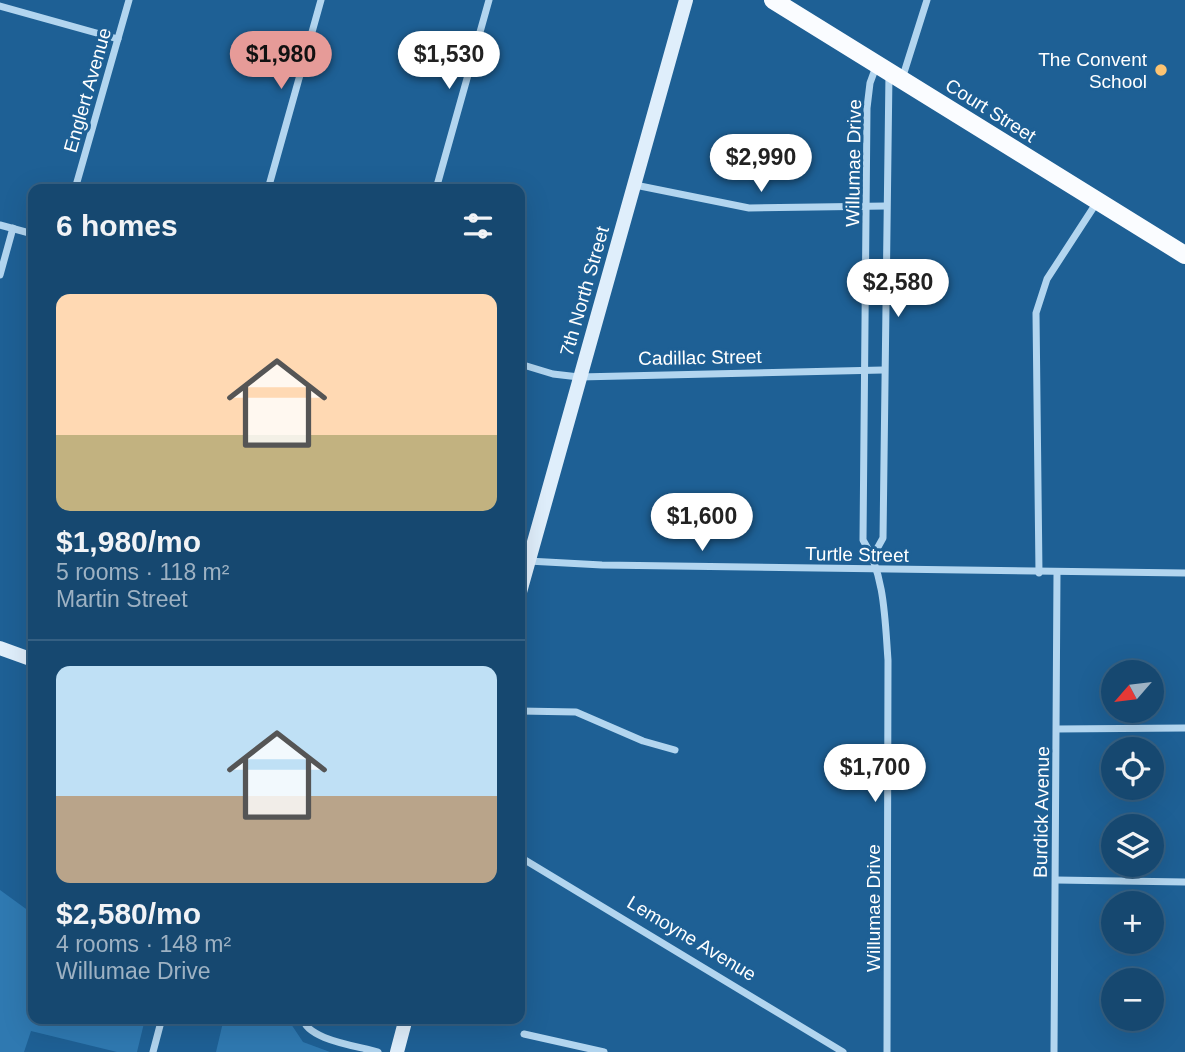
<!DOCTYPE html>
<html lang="en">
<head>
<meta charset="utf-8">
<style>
  :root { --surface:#164870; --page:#235278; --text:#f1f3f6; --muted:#9eb2c3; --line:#356083; --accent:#e69b98 }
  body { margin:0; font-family:Helvetica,sans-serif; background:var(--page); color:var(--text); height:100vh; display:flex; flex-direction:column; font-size:26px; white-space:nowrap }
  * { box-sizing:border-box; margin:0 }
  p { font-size:23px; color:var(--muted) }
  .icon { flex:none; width:38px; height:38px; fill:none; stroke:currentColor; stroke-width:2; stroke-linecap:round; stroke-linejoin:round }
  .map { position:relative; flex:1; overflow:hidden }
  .details { position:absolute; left:28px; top:184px; width:497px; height:840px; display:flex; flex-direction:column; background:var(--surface); border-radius:14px; box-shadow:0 7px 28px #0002,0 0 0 2px var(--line) }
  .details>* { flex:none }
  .needle { width:46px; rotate:242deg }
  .buttons { position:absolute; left:1101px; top:660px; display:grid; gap:14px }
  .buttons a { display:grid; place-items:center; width:63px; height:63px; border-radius:50%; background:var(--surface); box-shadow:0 7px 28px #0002,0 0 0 2px var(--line); font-size:35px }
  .price { position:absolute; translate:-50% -60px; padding:0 16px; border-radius:24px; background:#fff; color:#222; font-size:23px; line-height:46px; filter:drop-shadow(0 2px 4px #0008) }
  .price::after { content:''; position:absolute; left:50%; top:42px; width:21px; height:16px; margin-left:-10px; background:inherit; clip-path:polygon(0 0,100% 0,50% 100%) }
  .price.active { background:var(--accent); color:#111 }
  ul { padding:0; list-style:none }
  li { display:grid; align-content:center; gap:14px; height:371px; padding:0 28px }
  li+li { border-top:2px solid var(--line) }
  li span { display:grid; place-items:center; height:217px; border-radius:14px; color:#555 }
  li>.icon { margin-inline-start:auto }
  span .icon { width:126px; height:126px; fill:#fffc; stroke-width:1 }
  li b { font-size:30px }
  h2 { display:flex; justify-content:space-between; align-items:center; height:84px; padding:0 28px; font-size:30px }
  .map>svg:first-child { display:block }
</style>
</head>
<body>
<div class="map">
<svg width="1185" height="1052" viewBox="0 0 1185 1052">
  <rect width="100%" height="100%" fill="#1e6095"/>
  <!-- green -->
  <g fill="#2f79b1">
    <path d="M 0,890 L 33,914 L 33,1018 L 145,1019 L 137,1052 L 117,1052 L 31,1031 L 24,1052 L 0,1052 Z"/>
    <path d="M 224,1018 L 289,1021 L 303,1042 L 330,1052 L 216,1052 Z"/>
  </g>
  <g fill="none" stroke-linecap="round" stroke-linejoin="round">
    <!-- street -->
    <g stroke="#b2d5ef" stroke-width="7">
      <path d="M 0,6 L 118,39"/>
      <path d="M 877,64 L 870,83 L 867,108 L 863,540 C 885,574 885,621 888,660 L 887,1052"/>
      <path d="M 902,79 L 927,0"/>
      <path d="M 635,185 L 749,208 L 886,206"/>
      <path d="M 75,189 L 129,0"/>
      <path d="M 268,189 L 321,0"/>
      <path d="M 436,189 L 489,0"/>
      <path d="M 0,225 L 33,234"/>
      <path d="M 0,275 L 13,228"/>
      <path d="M 520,364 L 553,374 L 579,377 L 883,370"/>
      <path d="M 873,556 L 883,538 L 889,73"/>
      <path d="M 528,561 L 602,565 L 1185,573"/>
      <path d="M 1039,573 L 1036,313 L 1047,279 L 1097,202"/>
      <path d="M 520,711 L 576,712 L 643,741 L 675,750"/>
      <path d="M 1057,729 L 1185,728"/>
      <path d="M 520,857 L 843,1052"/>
      <path d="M 1056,880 L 1185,882"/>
      <path d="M 303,1018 C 306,1040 359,1046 378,1052"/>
      <path d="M 524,1034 L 604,1052"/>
      <path d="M 153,1052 L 162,1018"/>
      <path d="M 1054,1052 L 1057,573"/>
    </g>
    <!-- secondary -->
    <g stroke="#dfeefb" stroke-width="14">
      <path d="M 520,592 L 686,0"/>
      <path d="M 0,648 L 33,660"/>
      <path d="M 397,1052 L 406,1018"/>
    </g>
    <!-- primary -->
    <path stroke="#fafcff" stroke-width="18" d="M 773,0 L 1185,255"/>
  </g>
  <!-- markers -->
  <circle fill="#fdc472" stroke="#1e6095" stroke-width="2.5" cx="1161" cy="70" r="7"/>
  <g text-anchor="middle" stroke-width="6" stroke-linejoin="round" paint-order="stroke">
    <!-- poi labels -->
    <g font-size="19" fill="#fff" stroke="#1e6095" text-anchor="end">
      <text x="1147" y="66">The Convent<tspan x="1147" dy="22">School</tspan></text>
    </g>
    <!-- street labels -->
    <g font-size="19" fill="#fff" stroke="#1e6095">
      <text transform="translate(87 90) rotate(-74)" y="7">Englert Avenue</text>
      <text transform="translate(991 110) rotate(32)" y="7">Court Street</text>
      <text transform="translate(853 163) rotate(-89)" y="7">Willumae Drive</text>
      <text transform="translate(584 291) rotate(-74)" y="7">7th North Street</text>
      <text transform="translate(700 357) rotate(-1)" y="7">Cadillac Street</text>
      <text transform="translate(857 554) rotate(1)" y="7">Turtle Street</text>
      <text transform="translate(1041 812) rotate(-89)" y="7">Burdick Avenue</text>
      <text transform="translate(873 908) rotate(-90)" y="7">Willumae Drive</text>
      <text transform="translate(692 938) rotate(31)" y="7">Lemoyne Avenue</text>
    </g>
  </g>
</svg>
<div class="buttons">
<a><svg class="needle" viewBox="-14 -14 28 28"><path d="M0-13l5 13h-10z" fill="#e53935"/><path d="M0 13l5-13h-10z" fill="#9eb2c3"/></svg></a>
<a><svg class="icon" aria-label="locate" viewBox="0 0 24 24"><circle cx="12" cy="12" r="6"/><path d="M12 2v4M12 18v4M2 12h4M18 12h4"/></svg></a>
<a><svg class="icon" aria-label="layers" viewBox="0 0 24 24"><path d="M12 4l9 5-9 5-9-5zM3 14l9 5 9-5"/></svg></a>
<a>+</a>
<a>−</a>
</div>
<b class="price active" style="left:281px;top:91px">$1,980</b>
<b class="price" style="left:449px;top:91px">$1,530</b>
<b class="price" style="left:761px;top:194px">$2,990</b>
<b class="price" style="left:898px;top:319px">$2,580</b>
<b class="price" style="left:702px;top:553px">$1,600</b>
<b class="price" style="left:875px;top:804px">$1,700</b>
<section class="details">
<h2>6 homes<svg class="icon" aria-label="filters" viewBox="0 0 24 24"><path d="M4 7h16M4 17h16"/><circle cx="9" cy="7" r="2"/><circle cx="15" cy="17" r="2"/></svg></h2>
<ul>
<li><span style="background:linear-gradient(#ffd9b3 65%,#c2b280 0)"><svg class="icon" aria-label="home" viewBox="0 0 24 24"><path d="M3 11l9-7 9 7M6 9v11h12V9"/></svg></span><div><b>$1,980/mo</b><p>5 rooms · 118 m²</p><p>Martin Street</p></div></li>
<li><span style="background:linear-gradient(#bfe0f5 60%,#b9a48a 0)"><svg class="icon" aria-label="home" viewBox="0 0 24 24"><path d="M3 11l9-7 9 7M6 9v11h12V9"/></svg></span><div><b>$2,580/mo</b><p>4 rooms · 148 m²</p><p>Willumae Drive</p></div></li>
</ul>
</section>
</div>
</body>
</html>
